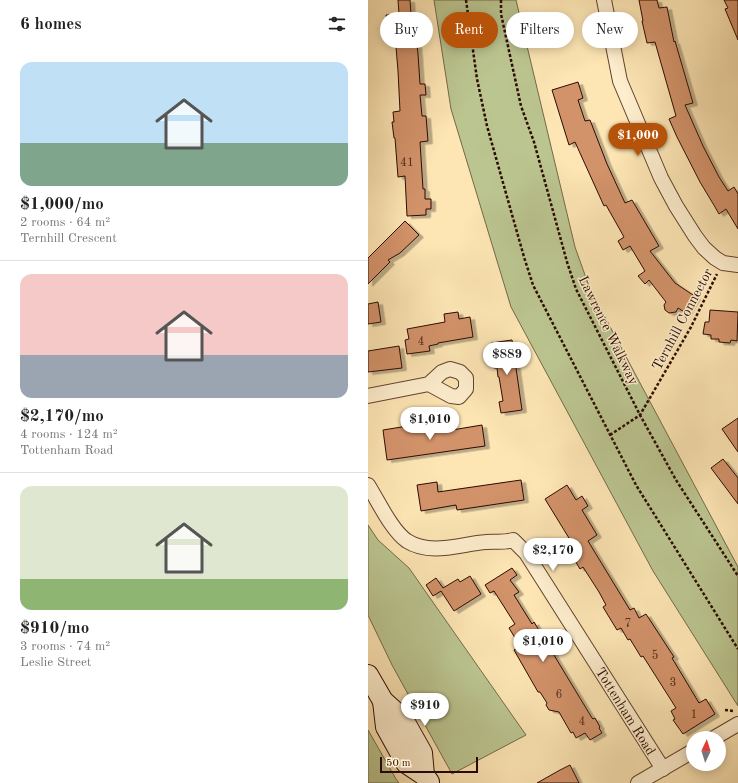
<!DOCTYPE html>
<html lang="en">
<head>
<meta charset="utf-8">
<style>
  :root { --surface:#fff; --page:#f2f2f2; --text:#222; --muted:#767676; --line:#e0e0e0; --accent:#b45309 }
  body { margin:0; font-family:"Old Standard TT",serif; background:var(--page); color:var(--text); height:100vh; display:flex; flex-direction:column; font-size:15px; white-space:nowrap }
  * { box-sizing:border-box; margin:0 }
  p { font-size:13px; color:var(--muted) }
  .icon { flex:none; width:22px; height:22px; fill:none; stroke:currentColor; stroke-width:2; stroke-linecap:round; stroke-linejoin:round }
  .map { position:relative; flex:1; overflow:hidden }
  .side { display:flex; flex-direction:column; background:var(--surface); width:368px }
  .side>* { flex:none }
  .banner { position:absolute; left:12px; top:12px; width:298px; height:36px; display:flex; gap:8px }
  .needle { width:26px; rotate:4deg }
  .buttons { position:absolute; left:318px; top:731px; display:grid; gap:8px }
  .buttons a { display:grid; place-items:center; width:40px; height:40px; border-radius:50%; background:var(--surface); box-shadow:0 2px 10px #0003; font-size:20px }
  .scale { position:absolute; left:12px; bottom:10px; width:98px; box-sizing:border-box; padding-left:4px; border:2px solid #2c0c02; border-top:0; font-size:11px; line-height:14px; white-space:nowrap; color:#2c0c02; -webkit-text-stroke:3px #feeece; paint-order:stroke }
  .price { position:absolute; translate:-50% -34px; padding:0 9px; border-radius:14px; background:#fff; color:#222; font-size:13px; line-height:26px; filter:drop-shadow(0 1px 2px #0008) }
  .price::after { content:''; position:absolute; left:50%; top:24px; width:12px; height:9px; margin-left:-6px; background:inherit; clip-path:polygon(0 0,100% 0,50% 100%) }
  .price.active { background:var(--accent); color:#fff }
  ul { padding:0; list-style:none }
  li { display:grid; align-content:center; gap:8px; height:212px; padding:0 20px }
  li+li { border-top:1px solid var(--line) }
  li span { display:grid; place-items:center; height:124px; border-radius:12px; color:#555 }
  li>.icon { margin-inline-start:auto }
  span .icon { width:72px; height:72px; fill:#fffc; stroke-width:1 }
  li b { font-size:17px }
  h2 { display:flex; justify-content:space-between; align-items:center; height:48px; padding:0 20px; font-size:17px }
  .tag { padding:0 14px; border-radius:18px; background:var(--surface); box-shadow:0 2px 10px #0003; font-size:14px; line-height:36px }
  .tag.active { background:var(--accent); color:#fff }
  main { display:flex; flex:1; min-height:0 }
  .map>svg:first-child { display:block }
</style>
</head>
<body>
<main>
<section class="side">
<h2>6 homes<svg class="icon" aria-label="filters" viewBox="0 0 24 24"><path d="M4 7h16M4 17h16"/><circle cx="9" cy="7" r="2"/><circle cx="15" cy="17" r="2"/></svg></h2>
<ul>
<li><span style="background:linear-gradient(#bfe0f5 65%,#7fa58c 0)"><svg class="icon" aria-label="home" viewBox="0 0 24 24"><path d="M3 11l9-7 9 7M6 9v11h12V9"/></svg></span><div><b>$1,000/mo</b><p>2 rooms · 64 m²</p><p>Ternhill Crescent</p></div></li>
<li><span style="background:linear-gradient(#f6c9c9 65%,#9aa5b1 0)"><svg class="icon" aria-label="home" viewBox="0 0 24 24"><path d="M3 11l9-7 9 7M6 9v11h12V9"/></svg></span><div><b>$2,170/mo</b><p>4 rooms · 124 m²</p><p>Tottenham Road</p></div></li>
<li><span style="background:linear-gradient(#dfe7d0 75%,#8fb573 0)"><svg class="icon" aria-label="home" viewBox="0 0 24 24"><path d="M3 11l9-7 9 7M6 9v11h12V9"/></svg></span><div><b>$910/mo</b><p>3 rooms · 74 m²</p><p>Leslie Street</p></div></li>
</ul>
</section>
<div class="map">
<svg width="370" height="783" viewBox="0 0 370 783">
  <defs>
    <filter id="shadow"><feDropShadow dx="4.5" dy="2.5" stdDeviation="0" flood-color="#0004"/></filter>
  </defs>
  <rect width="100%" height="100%" fill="#fde5b4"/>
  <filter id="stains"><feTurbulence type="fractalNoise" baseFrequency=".005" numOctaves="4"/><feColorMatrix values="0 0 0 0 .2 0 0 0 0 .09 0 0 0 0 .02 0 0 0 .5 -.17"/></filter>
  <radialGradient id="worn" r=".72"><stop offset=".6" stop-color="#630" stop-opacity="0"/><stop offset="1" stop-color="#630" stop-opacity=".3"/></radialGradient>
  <!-- green -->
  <g fill="#bbc590" stroke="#746849">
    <path d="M 66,0 L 148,0 L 207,247 L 222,289 L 370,567 L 370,706 L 285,571 L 143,307 L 83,109 Z"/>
    <path d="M 0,525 L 10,540 L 41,568 L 158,735 L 84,774 L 24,665 L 0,615 Z"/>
    <path d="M 0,730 L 28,779 L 31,783 L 0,783 Z"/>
  </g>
  <!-- building -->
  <g fill="#d2926a" stroke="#2c0c02" filter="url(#shadow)">
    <path d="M 30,0 L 42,0 L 45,45 L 49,45 L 50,54 L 52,84 L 57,84 L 58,95 L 52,95 L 54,116 L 58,116 L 60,141 L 52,142 L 55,189 L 57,189 L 57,199 L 63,199 L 63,209 L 58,209 L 58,215 L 39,216 L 37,176 L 30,177 L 27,138 L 26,138 L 24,122 L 26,122 L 25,112 L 32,111 L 30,71 L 27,35 L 20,35 L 18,15 L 31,14 Z"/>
    <path d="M 271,0 L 289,0 L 291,8 L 299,7 L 306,42 L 307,41 L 325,103 L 317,105 L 335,146 L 351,177 L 360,191 L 366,187 L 370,194 L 370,229 L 358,209 L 351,214 L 347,207 L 332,182 L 309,137 L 301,119 L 308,116 L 287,42 L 279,43 L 274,21 L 275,21 Z"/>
    <path d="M 356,0 L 370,0 L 370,40 L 357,9 L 360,8 Z"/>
    <path d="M 210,82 L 215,98 L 210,100 L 217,121 L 222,120 L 239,164 L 257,203 L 264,200 L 291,246 L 282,251 L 307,283 L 328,297 L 318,313 L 310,308 L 308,312 L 301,313 L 297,310 L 296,305 L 298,302 L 281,280 L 277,284 L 270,276 L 277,271 L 262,246 L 255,250 L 250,241 L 256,237 L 238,205 L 236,206 L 207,142 L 201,145 L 184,90 Z"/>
    <path d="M 37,221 L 51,235 L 32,253 L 20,260 L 22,262 L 0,284 L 0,258 Z"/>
    <path d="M 10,302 L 13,322 L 0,324 L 0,304 Z"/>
    <path d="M 342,310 L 370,312 L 369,341 L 363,340 L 362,343 L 351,342 L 351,339 L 343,339 L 343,335 L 335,334 L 337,322 L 341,322 Z"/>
    <path d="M 90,312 L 91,319 L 102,317 L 105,337 L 70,343 L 70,344 L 61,346 L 62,351 L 39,354 L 37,340 L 41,339 L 39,329 L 77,322 L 76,314 Z"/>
    <path d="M 144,340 L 154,410 L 133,413 L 131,402 L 135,401 L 131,377 L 130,377 L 129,368 L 126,368 L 123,343 Z"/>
    <path d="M 31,346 L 34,368 L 0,372 L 0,351 Z"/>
    <path d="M 370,418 L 370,452 L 354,429 Z"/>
    <path d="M 58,423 L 59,428 L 64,427 L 64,431 L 78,430 L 78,431 L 114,425 L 117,446 L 19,460 L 15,430 Z"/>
    <path d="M 355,459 L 370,478 L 370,504 L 343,468 Z"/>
    <path d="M 153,480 L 156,500 L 89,510 L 88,505 L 53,511 L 49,485 L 69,482 L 70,492 Z"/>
    <path d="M 199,485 L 208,500 L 214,496 L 220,506 L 214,510 L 229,535 L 220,541 L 262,610 L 266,608 L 271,618 L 278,614 L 306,657 L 304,658 L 331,703 L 338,699 L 347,714 L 315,734 L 305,720 L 307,719 L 303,711 L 308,708 L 275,656 L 273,657 L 262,639 L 260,640 L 253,628 L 249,630 L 235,607 L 238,605 L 231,592 L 215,567 L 212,569 L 206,559 L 212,556 L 177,499 Z"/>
    <path d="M 144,568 L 149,575 L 142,580 L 151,592 L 146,595 L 164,624 L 166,622 L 224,718 L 225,719 L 227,718 L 232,727 L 231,728 L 234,733 L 222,740 L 217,733 L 208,738 L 205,732 L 203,733 L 191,712 L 181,710 L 178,705 L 179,703 L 172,692 L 170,692 L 146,650 L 152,646 L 141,628 L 147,624 L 126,591 L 122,593 L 117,585 Z"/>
    <path d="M 102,576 L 113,594 L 86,611 L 73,591 L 65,596 L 58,585 L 68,578 L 75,588 L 90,579 L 92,582 Z"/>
    <path d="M 202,765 L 211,783 L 169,783 L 192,770 Z"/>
  </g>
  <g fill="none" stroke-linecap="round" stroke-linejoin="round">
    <!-- minor casing -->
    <g stroke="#60422e" stroke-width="16">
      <g id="minor">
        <path d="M 236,0 L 252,81 L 293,178 L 308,206 L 327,236 L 336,248 L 347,258 L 355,263 L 370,265"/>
        <path d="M 0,396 L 61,384 L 74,372 L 82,369 L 92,372 L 98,378 L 98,389 L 91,397 L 83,396 L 61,384"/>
        <path d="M 0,485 C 10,501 24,531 39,541 C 63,556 92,544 118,542 C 127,541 136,543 145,540 L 158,553 L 295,769"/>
        <path d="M 346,738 L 370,724"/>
        <path d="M 270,783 L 325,751"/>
      </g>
    </g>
    <!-- secondary casing -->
    <g stroke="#2c0c02" stroke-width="22">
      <g id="secondary">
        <path d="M 0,675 L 15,701 L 35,719 L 54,753 L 56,775"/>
        <path d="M 15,701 L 18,727 L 38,763 L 56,775 L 61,782"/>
      </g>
    </g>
    <!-- path -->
    <g stroke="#2c0c02" stroke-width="2.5" stroke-dasharray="3 2" stroke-linecap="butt">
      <path d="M 98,0 L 109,79 L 119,126 L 156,257 L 165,285 L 268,485 L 370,649"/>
      <path d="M 133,0 L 133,14 L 153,106 L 166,142 L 199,262 L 208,289 L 272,415 L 308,480 L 370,576"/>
      <path d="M 242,435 L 272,415 L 323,327 L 349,274"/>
      <path d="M 357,710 L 366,711"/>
    </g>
    <!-- minor -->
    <use href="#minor" stroke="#feeece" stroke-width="14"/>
    <!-- secondary -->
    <use href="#secondary" stroke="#feeece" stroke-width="20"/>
  </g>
  <g text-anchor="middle" stroke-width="3" stroke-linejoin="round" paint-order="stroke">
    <!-- number labels -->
    <g font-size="12" fill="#562e1c">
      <text x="39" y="166">41</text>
      <text x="53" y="345">4</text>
      <text x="260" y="627">7</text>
      <text x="287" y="659">5</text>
      <text x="305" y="686">3</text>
      <text x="191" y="698">6</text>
      <text x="326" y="718">1</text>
      <text x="214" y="725">4</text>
    </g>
    <!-- street labels -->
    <g font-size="14" fill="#2c0c02" stroke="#feeece">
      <text transform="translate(314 319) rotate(-62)" y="5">Ternhill Connector</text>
      <text transform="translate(241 330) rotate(64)" y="5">Lawrence Walkway</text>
      <text transform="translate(258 711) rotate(58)" y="5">Tottenham Road</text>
    </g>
  </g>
  <rect width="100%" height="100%" filter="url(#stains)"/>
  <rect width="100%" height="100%" fill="url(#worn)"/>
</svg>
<div class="buttons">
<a><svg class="needle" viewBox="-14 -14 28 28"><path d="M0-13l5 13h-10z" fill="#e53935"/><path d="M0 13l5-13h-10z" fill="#767676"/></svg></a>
</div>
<div class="scale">50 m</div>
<b class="price active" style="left:270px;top:157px">$1,000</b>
<b class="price" style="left:139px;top:376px">$889</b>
<b class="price" style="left:62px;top:441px">$1,010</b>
<b class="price" style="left:185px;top:572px">$2,170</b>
<b class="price" style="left:175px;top:663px">$1,010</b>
<b class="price" style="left:57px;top:727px">$910</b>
<div class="banner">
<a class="tag">Buy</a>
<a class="tag active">Rent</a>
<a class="tag">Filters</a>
<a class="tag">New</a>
</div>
</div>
</main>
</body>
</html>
